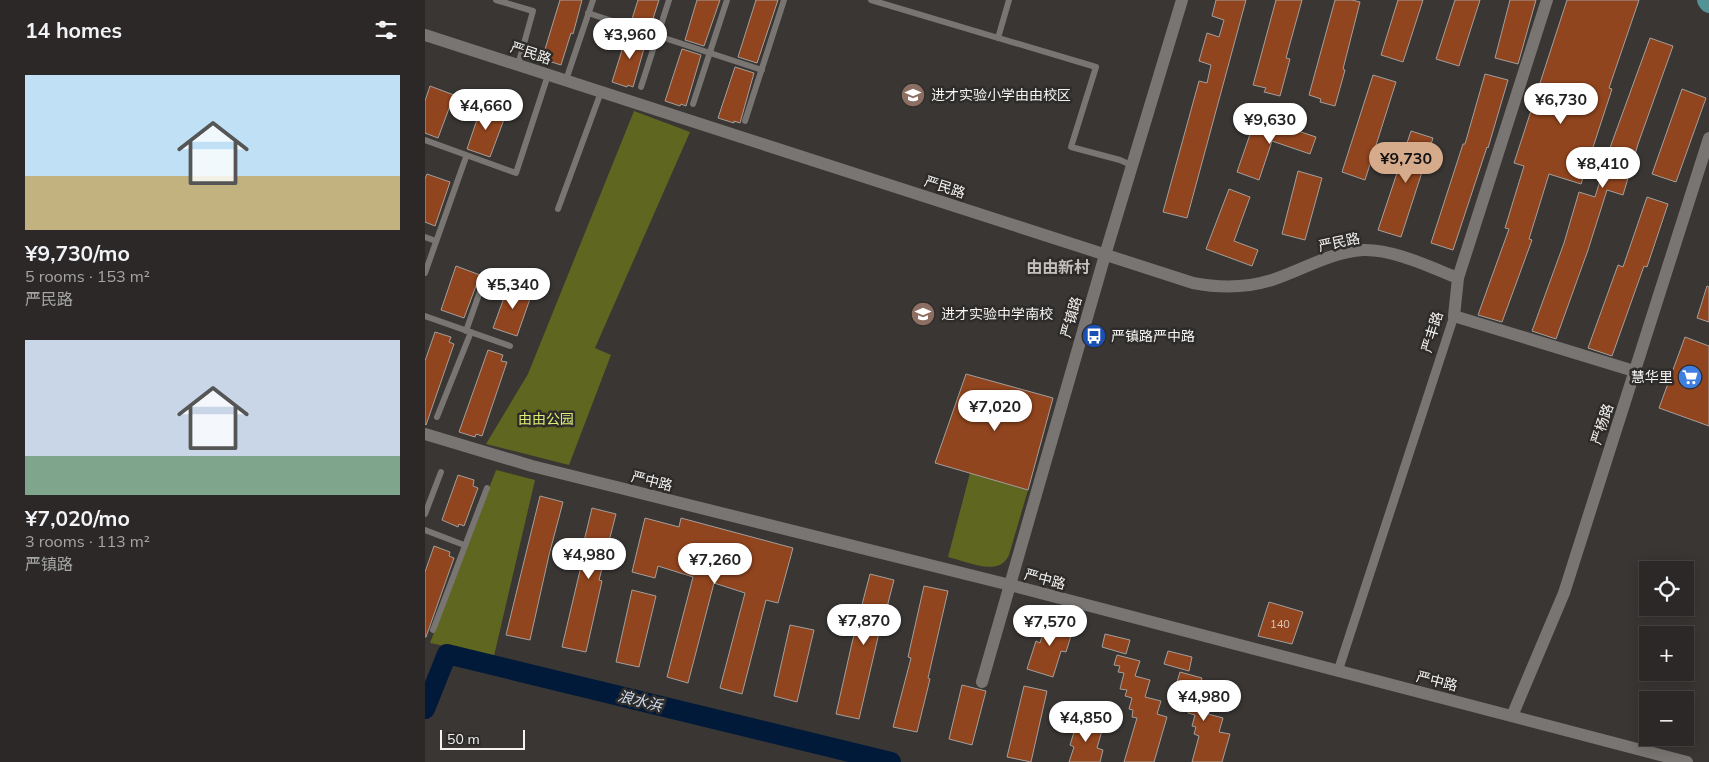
<!DOCTYPE html>
<html lang="en">
<head>
<meta charset="utf-8">
<style>
  :root { --surface:#2b2827; --page:#33302f; --text:#f1f3f6; --muted:#a6a6a7; --line:#474444; --accent:#d6ab8b }
  body { margin:0; font-family:Mulish,"Noto Sans SC",sans-serif; background:var(--page); color:var(--text); height:100vh; display:flex; flex-direction:column; font-size:19px; white-space:nowrap }
  * { box-sizing:border-box; margin:0 }
  p { font-size:16px; color:var(--muted) }
  .icon { flex:none; width:28px; height:28px; fill:none; stroke:currentColor; stroke-width:2; stroke-linecap:round; stroke-linejoin:round }
  .map { position:relative; flex:1; overflow:hidden }
  .drawer { display:flex; flex-direction:column; background:var(--surface); width:425px }
  .drawer>* { flex:none }
  .tools { position:absolute; left:1214px; top:561px; display:grid; gap:10px }
  .tools a { display:grid; place-items:center; width:55px; height:55px; border-radius:0px; background:var(--surface); box-shadow:0 2px 12px #0003,0 0 0 1px var(--line); font-size:25px }
  .scale { position:absolute; left:15px; bottom:12px; width:85px; box-sizing:border-box; padding-left:5px; border:2px solid #f5f3f1; border-top:0; font-size:14px; line-height:18px; white-space:nowrap; color:#f5f3f1; -webkit-text-stroke:4px #2e2c2a; paint-order:stroke }
  .price { position:absolute; translate:-50% -42px; padding:0 11px; border-radius:18px; background:#fff; color:#222; font-size:16px; line-height:32px; filter:drop-shadow(0 1px 2px #0008) }
  .price::after { content:''; position:absolute; left:50%; top:30px; width:15px; height:11px; margin-left:-8px; background:inherit; clip-path:polygon(0 0,100% 0,50% 100%) }
  .price.active { background:var(--accent); color:#111 }
  ul { padding:0; list-style:none }
  li { display:grid; align-content:center; gap:10px; height:265px; padding:0 25px }
  li span { display:grid; place-items:center; height:155px; border-radius:0px; color:#555 }
  li>.icon { margin-inline-start:auto }
  span .icon { width:90px; height:90px; fill:#fffc; stroke-width:1 }
  li b { font-size:21px }
  h2 { display:flex; justify-content:space-between; align-items:center; height:60px; padding:0 25px; font-size:21px }
  main { display:flex; flex:1; min-height:0 }
  .map>svg:first-child { display:block }
</style>
</head>
<body>
<main>
<section class="drawer">
<h2>14 homes<svg class="icon" aria-label="filters" viewBox="0 0 24 24"><path d="M4 7h16M4 17h16"/><circle cx="9" cy="7" r="2"/><circle cx="15" cy="17" r="2"/></svg></h2>
<ul>
<li><span style="background:linear-gradient(#bfe0f5 65%,#c2b280 0)"><svg class="icon" aria-label="home" viewBox="0 0 24 24"><path d="M3 11l9-7 9 7M6 9v11h12V9"/></svg></span><div><b>¥9,730/mo</b><p>5 rooms · 153 m²</p><p>严民路</p></div></li>
<li><span style="background:linear-gradient(#c9d6e8 75%,#7fa58c 0)"><svg class="icon" aria-label="home" viewBox="0 0 24 24"><path d="M3 11l9-7 9 7M6 9v11h12V9"/></svg></span><div><b>¥7,020/mo</b><p>3 rooms · 113 m²</p><p>严镇路</p></div></li>
</ul>
</section>
<div class="map">
<svg width="1284" height="762" viewBox="0 0 1284 762">
  <rect width="100%" height="100%" fill="#393634"/>
  <!-- green -->
  <g fill="#5e661f">
    <path d="M 209,111 L 265,132 L 170,348 L 186,355 L 144,465 L 61,444 L 103,374 Z"/>
    <path d="M 71,470 L 110,480 L 69,656 L 5,643 Z"/>
    <path d="M 545,473 L 603,490 L 584,555 C 574,578 541,561 523,557 Z"/>
  </g>
  <g fill="none" stroke-linecap="round" stroke-linejoin="round">
    <!-- river -->
    <path stroke="#011a3a" stroke-width="20" d="M 0,709 L 22,654 L 466,762"/>
  </g>
  <!-- building -->
  <g fill="#91451e" stroke="#a39f9d">
    <path d="M 135,0 L 157,0 L 148,34 L 146,33 L 136,65 L 117,59 Z"/>
    <path d="M 213,0 L 234,0 L 225,28 L 206,22 Z"/>
    <path d="M 272,0 L 295,0 L 279,46 L 260,40 Z"/>
    <path d="M 331,0 L 353,0 L 332,63 L 313,57 Z"/>
    <path d="M 791,0 L 821,0 L 762,218 L 738,212 L 774,81 L 782,83 L 786,65 L 774,61 L 782,33 L 794,37 L 799,20 L 787,16 Z"/>
    <path d="M 851,0 L 877,0 L 861,58 L 865,59 L 855,96 L 839,92 L 841,88 L 828,85 Z"/>
    <path d="M 910,0 L 927,0 L 935,2 L 918,69 L 920,70 L 910,106 L 895,102 L 896,99 L 884,95 Z"/>
    <path d="M 973,0 L 998,0 L 978,62 L 956,55 Z"/>
    <path d="M 1030,0 L 1055,0 L 1034,66 L 1011,59 Z"/>
    <path d="M 1085,0 L 1111,0 L 1093,64 L 1070,58 Z"/>
    <path d="M 1142,0 L 1214,0 L 1184,88 L 1187,89 L 1156,184 L 1124,174 L 1104,239 L 1107,240 L 1077,322 L 1053,315 L 1084,229 L 1080,228 L 1099,166 L 1089,163 Z"/>
    <path d="M 203,31 L 222,38 L 208,87 L 203,85 L 202,87 L 187,82 Z"/>
    <path d="M 1225,38 L 1248,46 L 1213,144 L 1198,195 L 1182,190 L 1163,250 L 1131,339 L 1107,331 L 1139,243 L 1154,192 L 1170,197 L 1186,145 Z"/>
    <path d="M 257,49 L 276,55 L 261,106 L 256,104 L 255,106 L 240,101 Z"/>
    <path d="M 310,67 L 329,73 L 315,123 L 309,121 L 309,123 L 293,118 Z"/>
    <path d="M 1060,74 L 1083,80 L 1063,148 L 1062,147 L 1028,250 L 1006,243 L 1038,144 L 1040,144 Z"/>
    <path d="M 948,75 L 971,82 L 940,180 L 917,172 Z"/>
    <path d="M 5,86 L 29,95 L 13,138 L 0,133 L 0,101 Z"/>
    <path d="M 1257,89 L 1281,98 L 1251,182 L 1227,174 Z"/>
    <path d="M 57,105 L 81,114 L 65,157 L 42,149 Z"/>
    <path d="M 831,117 L 891,137 L 885,154 L 847,141 L 834,180 L 812,172 Z"/>
    <path d="M 986,131 L 1008,138 L 976,237 L 953,230 Z"/>
    <path d="M 873,171 L 897,178 L 880,240 L 857,234 Z"/>
    <path d="M 2,174 L 25,182 L 10,226 L 0,222 L 0,179 Z"/>
    <path d="M 804,189 L 825,197 L 809,241 L 833,250 L 827,266 L 781,249 Z"/>
    <path d="M 1222,197 L 1243,204 L 1222,267 L 1219,266 L 1187,356 L 1163,348 L 1193,265 L 1198,267 Z"/>
    <path d="M 31,266 L 55,275 L 39,318 L 16,310 Z"/>
    <path d="M 84,284 L 107,293 L 92,336 L 68,328 Z"/>
    <path d="M 1282,286 L 1284,287 L 1284,322 L 1272,318 Z"/>
    <path d="M 10,332 L 26,337 L 24,342 L 29,344 L 1,425 L 0,424 L 0,361 Z"/>
    <path d="M 1260,337 L 1284,346 L 1284,426 L 1234,408 Z"/>
    <path d="M 63,350 L 78,355 L 76,361 L 82,362 L 57,436 L 51,434 L 50,437 L 34,432 Z"/>
    <path d="M 541,374 L 628,398 L 603,490 L 510,463 Z"/>
    <path d="M 33,475 L 49,480 L 48,486 L 53,488 L 39,526 L 34,524 L 33,527 L 17,520 Z"/>
    <path d="M 115,496 L 138,502 L 124,555 L 105,640 L 81,635 Z"/>
    <path d="M 167,508 L 191,514 L 174,580 L 177,581 L 161,652 L 137,647 L 157,562 L 154,562 Z"/>
    <path d="M 220,518 L 254,527 L 256,518 L 368,548 L 353,603 L 341,600 L 317,694 L 295,688 L 320,593 L 289,583 L 263,683 L 242,677 L 268,577 L 233,566 L 230,578 L 207,572 Z"/>
    <path d="M 9,546 L 25,552 L 24,556 L 29,558 L 1,637 L 0,637 L 0,572 Z"/>
    <path d="M 445,574 L 469,580 L 455,634 L 454,633 L 434,719 L 411,714 L 427,643 Z"/>
    <path d="M 499,586 L 523,591 L 503,678 L 505,679 L 492,732 L 468,727 L 486,658 L 483,657 Z"/>
    <path d="M 207,590 L 231,596 L 214,667 L 191,662 Z"/>
    <path d="M 844,602 L 878,612 L 867,644 L 833,636 Z"/>
    <path d="M 623,618 L 649,626 L 641,652 L 636,651 L 628,677 L 602,669 L 611,641 L 615,643 Z"/>
    <path d="M 365,625 L 389,630 L 372,702 L 349,696 Z"/>
    <path d="M 680,634 L 705,640 L 701,654 L 677,647 Z"/>
    <path d="M 743,651 L 767,657 L 764,671 L 739,664 Z"/>
    <path d="M 692,655 L 715,661 L 710,676 L 725,680 L 720,697 L 736,701 L 732,714 L 742,717 L 729,762 L 699,762 L 712,718 L 707,717 L 708,710 L 704,709 L 707,698 L 700,696 L 702,690 L 695,689 L 699,673 L 693,672 L 695,666 L 689,665 Z"/>
    <path d="M 755,672 L 777,678 L 773,693 L 787,697 L 783,714 L 798,718 L 794,732 L 805,734 L 797,762 L 767,762 L 774,736 L 769,734 L 771,727 L 767,726 L 770,715 L 763,713 L 764,707 L 758,706 L 762,690 L 756,689 L 758,683 L 752,682 Z"/>
    <path d="M 537,685 L 561,691 L 547,745 L 524,739 Z"/>
    <path d="M 599,686 L 622,691 L 606,762 L 582,757 Z"/>
    <path d="M 653,719 L 678,727 L 672,748 L 678,750 L 675,762 L 644,762 L 649,747 L 645,745 Z"/>
  </g>
  <g fill="none" stroke-linecap="round" stroke-linejoin="round">
    <!-- service -->
    <g stroke="#787572" stroke-width="6">
      <path d="M 71,0 L 108,11 L 93,65"/>
      <path d="M 446,0 L 671,67 L 646,147 L 695,160 L 708,166"/>
      <path d="M 163,13 L 337,70"/>
      <path d="M 573,38 L 584,0"/>
      <path d="M 141,80 L 168,0"/>
      <path d="M 216,87 L 244,0"/>
      <path d="M 268,104 L 302,0"/>
      <path d="M 320,121 L 359,0"/>
      <path d="M 0,140 L 91,173 L 123,75"/>
      <path d="M 133,209 L 176,92"/>
      <path d="M 0,237 L 11,241"/>
      <path d="M 0,273 L 41,157"/>
      <path d="M 0,316 L 85,346"/>
      <path d="M 41,331 L 59,280"/>
      <path d="M 12,417 L 46,332"/>
      <path d="M 0,514 L 16,472"/>
      <path d="M 0,530 L 39,545"/>
      <path d="M 8,630 L 62,488"/>
    </g>
    <!-- pedestrian -->
    <path stroke="#787572" stroke-width="9" d="M 913,671 L 1029,316"/>
    <!-- minor -->
    <g stroke="#787572" stroke-width="12">
      <path d="M 1122,0 L 1033,278 L 1029,316 L 1209,371"/>
      <path d="M 0,35 L 768,283 C 794,288 821,288 847,280 C 878,270 905,252 938,250 C 968,249 1005,267 1033,278"/>
      <path d="M 0,434 L 107,466 L 585,585 L 1262,762"/>
      <path d="M 557,682 L 680,255 L 757,0"/>
      <path d="M 1087,716 L 1139,593 L 1284,138"/>
    </g>
    <!-- primary -->
    <path stroke="#539396" stroke-width="20" d="M 1282,0 L 1284,3"/>
  </g>
  <!-- icons -->
  <defs>
    <g id="school-disc" transform="scale(1.25)"><circle r="9.5" fill="#8d6e63" stroke="#2e2c2a"/><path d="M0-5L7-2L0 1L-7-2ZM-4 1L0 2.5L4 1V4Q0 6-4 4Z" fill="#fff"/></g>
    <g id="bus-disc" transform="scale(1.25)"><circle r="9.5" fill="#1a4fb4" stroke="#2e2c2a"/><path d="M-5-6H5V4H4V6H2V4H-2V6H-4V4H-5ZM-3.5-4V0h7V-4ZM-3.5 1.2v1.5H-2V1.2ZM2 1.2v1.5H3.5V1.2Z" fill="#fff"/></g>
    <g id="supermarket-disc" transform="scale(1.25)"><circle r="9.5" fill="#3f7fe0" stroke="#2e2c2a"/><path d="M-6-5.5h2.5l.6 2H6L4.5 2H-2.5L-4.4-4H-6ZM-1.5 3.2a1.3 1.3 0 1 0 .1 0ZM3 3.2a1.3 1.3 0 1 0 .1 0Z" fill="#fff"/></g>
  </defs>
  <g fill-rule="evenodd">
    <use href="#school-disc" x="488" y="95"/>
    <use href="#school-disc" x="498" y="314"/>
    <use href="#bus-disc" x="669" y="336"/>
    <use href="#supermarket-disc" x="1265" y="377"/>
  </g>
  <g text-anchor="middle" stroke-width="5" stroke-linejoin="round" paint-order="stroke">
    <!-- number labels -->
    <g font-size="11" fill="#dcc8bc">
      <text x="855" y="628">140</text>
    </g>
    <!-- street labels -->
    <g font-size="14" fill="#f5f3f1" stroke="#2e2c2a">
      <text transform="translate(106 53) rotate(18)" y="5">严民路</text>
      <text transform="translate(520 187) rotate(18)" y="5">严民路</text>
      <text transform="translate(914 242) rotate(-12)" y="5">严民路</text>
      <text transform="translate(646 317) rotate(-74)" y="5">严镇路</text>
      <text transform="translate(1007 332) rotate(-73)" y="5">严丰路</text>
      <text transform="translate(1177 424) rotate(-72)" y="5">严杨路</text>
      <text transform="translate(227 481) rotate(14)" y="5">严中路</text>
      <text transform="translate(620 579) rotate(15)" y="5">严中路</text>
      <text transform="translate(1012 681) rotate(14)" y="5">严中路</text>
    </g>
    <!-- poi labels -->
    <g font-size="14" fill="#f5f3f1" stroke="#2e2c2a" text-anchor="start">
      <text x="506" y="100">进才实验小学由由校区</text>
      <text x="516" y="319">进才实验中学南校</text>
      <text x="686" y="341">严镇路严中路</text>
      <text x="1248" y="382" text-anchor="end">慧华里</text>
    </g>
    <!-- park labels -->
    <g font-size="14" fill="#dced75" stroke="#2e2c2a">
      <text x="121" y="424">由由公园</text>
    </g>
    <!-- water labels -->
    <g font-size="15" font-style="italic" fill="#cfddef" stroke="#2e2c2a">
      <text transform="translate(215 701) rotate(14)" y="5">浪水浜</text>
    </g>
    <!-- quarter labels -->
    <g font-size="16" font-weight="bold" fill="#c2bfbc" stroke="#2e2c2a">
      <text x="633" y="273">由由新村</text>
    </g>
  </g>
</svg>
<div class="tools">
<a><svg class="icon" aria-label="locate" viewBox="0 0 24 24"><circle cx="12" cy="12" r="6"/><path d="M12 2v4M12 18v4M2 12h4M18 12h4"/></svg></a>
<a>+</a>
<a>−</a>
</div>
<div class="scale">50 m</div>
<b class="price" style="left:205px;top:60px">¥3,960</b>
<b class="price" style="left:1136px;top:125px">¥6,730</b>
<b class="price" style="left:61px;top:131px">¥4,660</b>
<b class="price" style="left:845px;top:145px">¥9,630</b>
<b class="price active" style="left:981px;top:184px">¥9,730</b>
<b class="price" style="left:1178px;top:189px">¥8,410</b>
<b class="price" style="left:88px;top:310px">¥5,340</b>
<b class="price" style="left:570px;top:432px">¥7,020</b>
<b class="price" style="left:164px;top:580px">¥4,980</b>
<b class="price" style="left:290px;top:585px">¥7,260</b>
<b class="price" style="left:439px;top:646px">¥7,870</b>
<b class="price" style="left:625px;top:647px">¥7,570</b>
<b class="price" style="left:779px;top:722px">¥4,980</b>
<b class="price" style="left:661px;top:743px">¥4,850</b>
</div>
</main>
</body>
</html>
